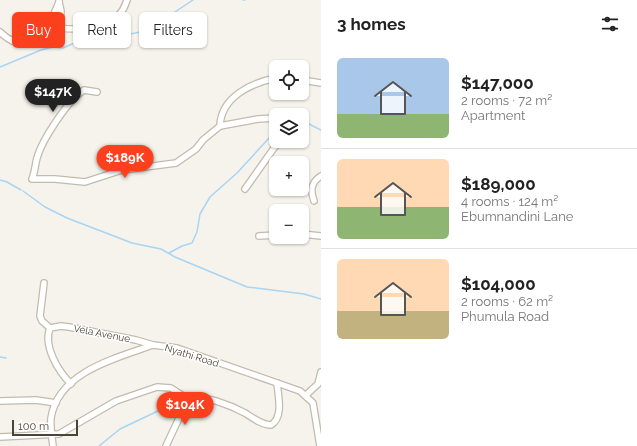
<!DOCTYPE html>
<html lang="en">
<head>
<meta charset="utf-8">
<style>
  :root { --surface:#fff; --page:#f2f2f2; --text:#222; --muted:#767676; --line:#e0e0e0; --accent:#fc3f1d }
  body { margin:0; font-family:Raleway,sans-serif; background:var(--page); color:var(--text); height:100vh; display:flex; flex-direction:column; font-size:15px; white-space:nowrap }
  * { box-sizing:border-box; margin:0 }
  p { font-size:13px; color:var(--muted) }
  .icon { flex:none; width:22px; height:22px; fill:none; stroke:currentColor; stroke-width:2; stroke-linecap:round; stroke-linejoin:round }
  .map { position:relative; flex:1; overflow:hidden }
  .drawer { display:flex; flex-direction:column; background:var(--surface); width:316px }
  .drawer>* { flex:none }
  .top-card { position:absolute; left:12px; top:12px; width:249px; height:36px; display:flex; gap:8px }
  .fabs { position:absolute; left:269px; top:60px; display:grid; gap:8px }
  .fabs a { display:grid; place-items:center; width:40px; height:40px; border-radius:6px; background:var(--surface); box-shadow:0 1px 3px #0004; font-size:20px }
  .scale { position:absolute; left:12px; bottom:10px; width:66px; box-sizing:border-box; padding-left:4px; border:2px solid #4b4439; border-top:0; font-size:11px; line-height:14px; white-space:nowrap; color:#4b4439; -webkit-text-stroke:3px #fff; paint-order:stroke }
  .price { position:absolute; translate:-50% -34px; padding:0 9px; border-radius:14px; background:var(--accent); color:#fff; font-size:13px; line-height:26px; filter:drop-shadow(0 1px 2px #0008) }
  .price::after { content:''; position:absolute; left:50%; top:24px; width:12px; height:9px; margin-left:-6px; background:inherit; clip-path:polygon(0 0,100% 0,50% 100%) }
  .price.current { background:#222; color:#fff }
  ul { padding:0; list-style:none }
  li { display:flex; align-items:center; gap:12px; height:100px; padding:0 16px }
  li+li { border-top:1px solid var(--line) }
  li span { display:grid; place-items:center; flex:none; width:112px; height:80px; border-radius:6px; color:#555 }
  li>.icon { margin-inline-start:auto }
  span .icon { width:48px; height:48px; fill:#fffc; stroke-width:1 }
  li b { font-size:17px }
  h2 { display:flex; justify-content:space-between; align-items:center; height:48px; padding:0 16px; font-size:17px }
  .tag { padding:0 14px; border-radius:6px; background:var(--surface); box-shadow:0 1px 3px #0004; font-size:14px; line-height:36px }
  .tag.current { background:var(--accent); color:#fff }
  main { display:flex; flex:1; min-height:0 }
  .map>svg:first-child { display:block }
</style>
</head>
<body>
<main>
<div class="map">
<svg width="321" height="446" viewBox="0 0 321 446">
  <rect width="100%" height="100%" fill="#f6f3ec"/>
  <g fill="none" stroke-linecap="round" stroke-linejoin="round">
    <!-- stream -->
    <g stroke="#a9d4f2" stroke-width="1.5">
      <path d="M 243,0 L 245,0"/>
      <path d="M 0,67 L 41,50 L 53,47 L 63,48 L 88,37 L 108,39 L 158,28 L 165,24 L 166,18 L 193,0"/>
      <path d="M 302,124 L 309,124 L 321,130"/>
      <path d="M 0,180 L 7,182 L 21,190"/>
      <path d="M 23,191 L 45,207 L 67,218 L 132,243 L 161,249 L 175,257 L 247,287 L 304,294 L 321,299"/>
      <path d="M 169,253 L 182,246 L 192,243 L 197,232 L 200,214 L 210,197 L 237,173 L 270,137 L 276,134"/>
      <path d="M 0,357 L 6,358"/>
      <path d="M 99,446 L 120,429 L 158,411"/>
    </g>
    <!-- minor casing -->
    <g stroke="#c2bbae" stroke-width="8">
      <g id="minor">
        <path d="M 59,2 L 61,11 L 60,26 C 68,34 108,23 117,16 C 123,12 125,6 127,0"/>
        <path d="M 0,32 C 30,61 49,28 59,2"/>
        <path d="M 302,80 L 321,83"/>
        <path d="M 97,92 L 84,90 C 68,100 42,140 37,158 C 35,165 35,172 32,179 L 55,179 L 85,182 L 122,170 L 176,163 L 196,149 L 203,140 L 220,126 C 221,97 251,83 276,78"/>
        <path d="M 220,126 L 258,119 L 276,118"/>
        <path d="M 245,189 L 274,148 L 281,141"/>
        <path d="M 314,201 C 310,190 311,182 321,176"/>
        <path d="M 302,234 L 321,236"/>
        <path d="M 259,236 L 276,235"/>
        <path d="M 44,283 L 40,316 L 42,321 L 50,328"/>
        <path d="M 71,384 C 58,371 43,346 50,328 L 61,326 L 69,327 L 136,340 L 153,345"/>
        <path d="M 306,395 L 318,384 L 321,372"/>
        <path d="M 188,399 C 201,393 232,406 245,413 C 253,418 262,425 271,425 C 284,417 278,395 277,383"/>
        <path d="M 0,401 L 36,400 L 56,403"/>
        <path d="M 0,437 L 59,434 L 116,401 L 157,387 L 171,388 L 188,399"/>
        <path d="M 53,446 C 52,437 50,428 51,418 C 58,372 116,358 153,345 L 177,348 L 300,391 L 313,403 L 320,446"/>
        <path d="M 166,446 L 188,399"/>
      </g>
    </g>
    <!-- minor -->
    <use href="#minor" stroke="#fff" stroke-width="5.5"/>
  </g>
  <g text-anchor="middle" stroke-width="3" stroke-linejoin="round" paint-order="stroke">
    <!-- street labels -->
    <g font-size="10" fill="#4b4439" stroke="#fff">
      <text transform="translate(102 333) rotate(11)" y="4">Vela Avenue</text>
      <text transform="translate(192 355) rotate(17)" y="4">Nyathi Road</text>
    </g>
  </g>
</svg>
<div class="fabs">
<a><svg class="icon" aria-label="locate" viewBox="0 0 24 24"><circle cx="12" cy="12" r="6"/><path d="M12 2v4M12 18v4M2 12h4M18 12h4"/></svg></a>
<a><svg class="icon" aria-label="layers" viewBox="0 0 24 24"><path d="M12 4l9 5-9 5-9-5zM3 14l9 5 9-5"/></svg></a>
<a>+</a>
<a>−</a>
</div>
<div class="scale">100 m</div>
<b class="price current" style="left:53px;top:113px">$147K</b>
<b class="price" style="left:125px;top:179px">$189K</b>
<b class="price" style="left:185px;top:426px">$104K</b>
<div class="top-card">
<a class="tag current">Buy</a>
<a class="tag">Rent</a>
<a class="tag">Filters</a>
</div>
</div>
<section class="drawer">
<h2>3 homes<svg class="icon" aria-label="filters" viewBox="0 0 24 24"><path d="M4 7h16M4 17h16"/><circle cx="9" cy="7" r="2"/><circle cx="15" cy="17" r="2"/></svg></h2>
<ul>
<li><span style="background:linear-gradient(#a9c7e8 70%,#8fb573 0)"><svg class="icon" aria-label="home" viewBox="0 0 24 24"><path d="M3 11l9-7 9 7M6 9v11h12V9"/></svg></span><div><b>$147,000</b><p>2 rooms · 72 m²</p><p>Apartment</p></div></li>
<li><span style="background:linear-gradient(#ffd9b3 60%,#8fb573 0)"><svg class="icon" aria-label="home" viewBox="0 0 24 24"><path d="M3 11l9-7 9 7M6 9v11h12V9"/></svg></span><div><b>$189,000</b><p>4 rooms · 124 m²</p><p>Ebumnandini Lane</p></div></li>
<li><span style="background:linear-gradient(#ffd9b3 65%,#c2b280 0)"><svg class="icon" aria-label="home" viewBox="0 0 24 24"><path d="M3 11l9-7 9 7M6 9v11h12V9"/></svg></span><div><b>$104,000</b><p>2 rooms · 62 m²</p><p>Phumula Road</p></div></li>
</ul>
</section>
</main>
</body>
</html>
